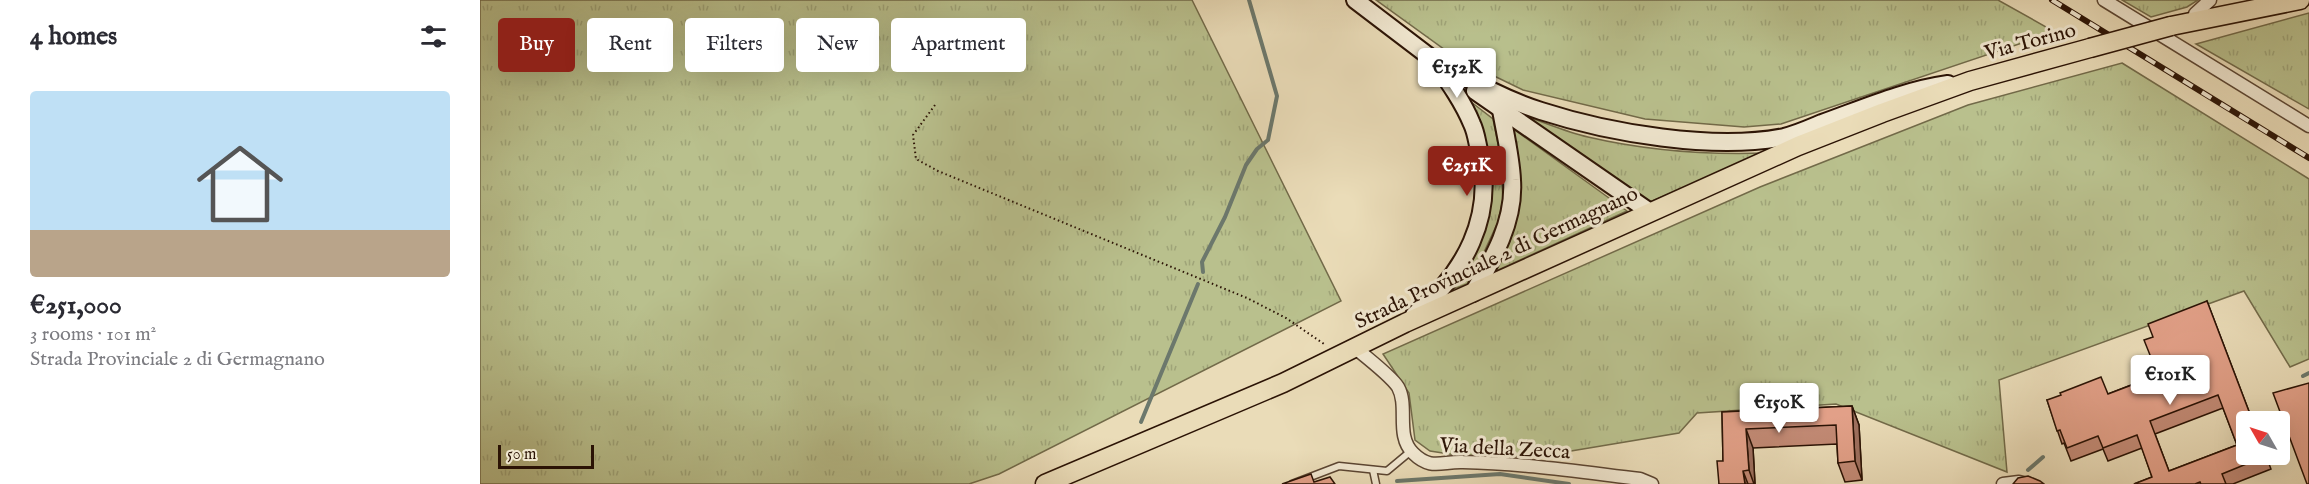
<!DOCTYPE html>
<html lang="en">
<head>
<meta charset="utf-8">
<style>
  :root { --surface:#fff; --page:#f2f2f3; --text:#2b2b33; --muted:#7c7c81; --line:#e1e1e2; --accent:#8f2418 }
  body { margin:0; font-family:"IM FELL English",serif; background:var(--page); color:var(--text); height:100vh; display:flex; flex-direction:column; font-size:22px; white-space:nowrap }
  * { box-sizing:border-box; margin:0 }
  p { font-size:20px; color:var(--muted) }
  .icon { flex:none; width:33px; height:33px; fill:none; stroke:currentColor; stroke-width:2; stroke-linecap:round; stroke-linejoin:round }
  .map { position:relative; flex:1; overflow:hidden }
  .details { display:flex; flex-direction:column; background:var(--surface); width:480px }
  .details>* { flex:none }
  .banner { position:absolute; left:18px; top:18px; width:570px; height:54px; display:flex; gap:12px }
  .needle { width:39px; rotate:309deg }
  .buttons { position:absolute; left:1756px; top:411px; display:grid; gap:12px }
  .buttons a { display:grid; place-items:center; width:54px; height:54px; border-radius:6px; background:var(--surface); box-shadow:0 6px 24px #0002; font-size:30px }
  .scale { position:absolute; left:18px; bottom:15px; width:96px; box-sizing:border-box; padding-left:6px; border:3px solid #2b1305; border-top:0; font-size:16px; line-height:21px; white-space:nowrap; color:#2b1305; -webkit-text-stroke:4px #f1e8d1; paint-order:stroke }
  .price { position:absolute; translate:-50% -51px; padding:0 14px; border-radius:6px; background:#fff; color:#222; font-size:20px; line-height:39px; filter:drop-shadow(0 2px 3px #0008) }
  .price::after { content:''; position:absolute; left:50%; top:36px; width:18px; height:14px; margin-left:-9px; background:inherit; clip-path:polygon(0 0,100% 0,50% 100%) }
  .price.active { background:var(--accent); color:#fff }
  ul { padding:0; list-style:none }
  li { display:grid; align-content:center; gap:12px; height:318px; padding:0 30px }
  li+li { border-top:2px solid var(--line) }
  li span { display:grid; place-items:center; height:186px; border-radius:6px; color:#555 }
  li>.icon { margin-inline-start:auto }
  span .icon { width:108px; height:108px; fill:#fffc; stroke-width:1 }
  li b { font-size:26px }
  h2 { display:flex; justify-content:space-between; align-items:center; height:72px; padding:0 30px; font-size:26px }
  .tag { padding:0 21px; border-radius:6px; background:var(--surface); box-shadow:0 6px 24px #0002; font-size:21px; line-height:54px }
  .tag.active { background:var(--accent); color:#fff }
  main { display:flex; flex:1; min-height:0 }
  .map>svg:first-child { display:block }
</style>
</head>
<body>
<main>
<section class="details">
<h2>4 homes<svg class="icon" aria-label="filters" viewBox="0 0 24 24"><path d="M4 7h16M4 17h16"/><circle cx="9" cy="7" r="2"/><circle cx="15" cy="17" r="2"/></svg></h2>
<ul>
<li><span style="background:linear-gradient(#bfe0f5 75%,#b9a48a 0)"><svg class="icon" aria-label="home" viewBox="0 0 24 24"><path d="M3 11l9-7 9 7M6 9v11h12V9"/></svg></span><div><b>€251,000</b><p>3 rooms · 101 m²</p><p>Strada Provinciale 2 di Germagnano</p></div></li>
</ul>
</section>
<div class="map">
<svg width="1829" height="484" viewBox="0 0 1829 484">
  <defs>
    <pattern id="grass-tufts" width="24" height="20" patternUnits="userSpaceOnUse" patternTransform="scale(1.5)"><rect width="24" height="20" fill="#b9c08d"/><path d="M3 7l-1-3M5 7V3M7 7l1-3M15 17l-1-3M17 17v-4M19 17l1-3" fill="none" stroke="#9fa478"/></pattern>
  </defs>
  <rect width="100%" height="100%" fill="#eadcb8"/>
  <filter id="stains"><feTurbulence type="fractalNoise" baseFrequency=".00333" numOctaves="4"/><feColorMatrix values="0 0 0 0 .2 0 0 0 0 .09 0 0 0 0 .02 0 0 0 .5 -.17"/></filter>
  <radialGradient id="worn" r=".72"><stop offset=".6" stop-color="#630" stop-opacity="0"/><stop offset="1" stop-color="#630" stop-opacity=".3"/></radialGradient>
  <!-- grass -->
  <g fill="url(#grass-tufts)" stroke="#726a49" stroke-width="1.5">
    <path d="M 0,0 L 712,0 L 861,301 L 519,474 L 489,484 L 0,484 Z"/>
    <path d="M 896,0 L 1518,0 L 1575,32 L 1301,124 L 1264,127 L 1165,119 L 1043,90 L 975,57 Z"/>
    <path d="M 1642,0 L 1718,0 L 1707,7 L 1671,17 Z"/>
    <path d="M 1829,13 L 1829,109 L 1716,44 Z"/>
    <path d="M 1642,63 L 1829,179 L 1829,359 L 1810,367 L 1764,291 L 1519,380 L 1527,472 L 1356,404 L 1217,413 L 1199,433 L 1055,457 L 976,455 L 950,451 L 935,440 L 929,393 L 903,354 L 1280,187 L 1488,105 Z"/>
    <path d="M 986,98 L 1013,119 L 1020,153 L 1023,199 L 1018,222 L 999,263 L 987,284 L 971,290 C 1019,216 1024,179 986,98 Z"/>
    <path d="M 1042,115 C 1064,122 1086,132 1108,137 C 1168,151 1223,155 1285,153 L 1170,202 Z"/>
    <path d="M 1032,128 L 1147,211 L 1016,271 L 1034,227 L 1040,182 Z"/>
  </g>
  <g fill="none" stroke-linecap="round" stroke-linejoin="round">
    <!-- stream -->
    <g stroke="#6c786c" stroke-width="4">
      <path d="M 723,272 L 722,262 L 745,217 L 766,165 L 777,149 L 788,140 L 797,96 L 769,0"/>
      <path d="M 1823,376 L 1829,373"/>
      <path d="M 661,422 L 718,284"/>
      <path d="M 1548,470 L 1563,457"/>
      <path d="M 917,481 L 1020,474 L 1089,484"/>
    </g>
    <!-- service casing -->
    <g stroke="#5b4532" stroke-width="9">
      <g id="service">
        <path d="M 893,470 L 896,484"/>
        <path d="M 812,484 L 859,466 L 907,471 L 931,451"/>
      </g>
    </g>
    <!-- minor casing -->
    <g stroke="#5b4532" stroke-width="15">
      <g id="minor">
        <path d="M 1624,0 L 1829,126"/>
        <path d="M 1715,14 L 1730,0"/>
        <path d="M 874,347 C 885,356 911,376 918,387 C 929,407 915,435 933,453 C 951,471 962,461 983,462 C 1042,463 1101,472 1160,479 L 1172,484"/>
        <path d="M 1523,484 L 1539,482 L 1547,484"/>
      </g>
    </g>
    <!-- secondary casing -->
    <g stroke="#2b1305" stroke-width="20">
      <g id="secondary">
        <path d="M 875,0 L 963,67"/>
        <path d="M 954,60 C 989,79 1023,99 1061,111 C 1129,133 1234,151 1304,137 C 1317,134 1330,128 1342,123 C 1384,108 1425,90 1468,84"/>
        <path d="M 995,91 L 1170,212"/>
        <path d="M 993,293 C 1013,259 1035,221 1032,180 C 1031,157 1025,133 1021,110"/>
        <path d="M 934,315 C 984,274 1016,216 999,150 C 997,142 996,132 992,124 C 983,102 968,81 954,61"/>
      </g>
    </g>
    <!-- primary casing -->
    <g stroke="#2b1305" stroke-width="21">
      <g id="primary">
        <path d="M 1691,26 L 1820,0"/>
        <path d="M 565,484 L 803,383 L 925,323 L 1318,146 L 1402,113 L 1490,81 L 1610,48"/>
      </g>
    </g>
    <!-- path -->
    <path stroke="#2b1305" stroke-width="2" stroke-dasharray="1.5 3" stroke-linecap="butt" d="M 455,105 L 433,135 L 436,159 L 458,171 L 767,298 L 806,318 L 844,344"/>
    <!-- service -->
    <use href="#service" stroke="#f1e8d1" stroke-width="6"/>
    <!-- minor -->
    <use href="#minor" stroke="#f1e8d1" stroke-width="12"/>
    <!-- secondary -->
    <use href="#secondary" stroke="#f1e8d1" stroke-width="16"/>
    <!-- primary -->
    <use href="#primary" stroke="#eadcb8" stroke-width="18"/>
    <!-- rail casing -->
    <g stroke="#2b1305" stroke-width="6">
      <path id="rail" d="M 1572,0 L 1829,158"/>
    </g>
    <!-- rail -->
    <use href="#rail" stroke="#f1e8d1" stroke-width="4" stroke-dasharray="11" stroke-linecap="butt"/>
    <!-- primary-bridge casing -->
    <g stroke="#2b1305" stroke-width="21" stroke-linecap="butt">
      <path id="primary-bridge" d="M 1610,48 L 1691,26"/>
    </g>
    <!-- primary-bridge -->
    <use href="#primary-bridge" stroke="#eadcb8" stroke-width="18"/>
  </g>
  <!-- wall -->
  <g fill="#c28a75" stroke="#2b1305" stroke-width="1.5" fill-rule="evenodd">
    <path d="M 1727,301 L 1791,469 L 1753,484 L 1654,484 L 1672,477 L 1662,448 L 1628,461 L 1623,449 L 1591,461 L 1584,443 L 1582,444 L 1567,400 L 1628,394 L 1677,375 L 1673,337 ZM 1743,408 L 1757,445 L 1689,471 L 1675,434 Z"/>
    <path d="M 1372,406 L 1379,425 L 1382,480 L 1365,482 L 1358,463 L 1357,444 L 1273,448 L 1275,484 L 1239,484 L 1243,461 L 1242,412 Z"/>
  </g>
  <!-- shaded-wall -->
  <g fill="#9e705f" stroke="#2b1305" stroke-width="1.5">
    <path d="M 1372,406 L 1379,425 L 1382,480 L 1375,461 Z"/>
    <path d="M 1266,429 L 1273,448 L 1275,484 L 1274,484 L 1269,470 Z"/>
    <path d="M 1263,471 L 1268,484 L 1265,484 Z"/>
  </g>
  <!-- building -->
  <g fill="#e2a088" stroke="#2b1305" stroke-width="1.5" fill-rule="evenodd">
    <path d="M 1727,301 L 1773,422 L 1767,422 L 1767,454 L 1786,454 L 1786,456 L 1742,474 L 1746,484 L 1721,484 L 1720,482 L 1715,484 L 1654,484 L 1672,477 L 1657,435 L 1623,448 L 1618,436 L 1587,448 L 1580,430 L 1577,431 L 1567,400 L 1581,395 L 1580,393 L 1621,377 L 1628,394 L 1678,375 L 1664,340 L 1673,337 L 1668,324 ZM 1738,395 L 1757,445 L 1689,471 L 1670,421 Z"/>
    <path d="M 1829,383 L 1829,484 L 1827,484 L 1793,393 Z"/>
    <path d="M 1372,406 L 1375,461 L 1358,463 L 1356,425 L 1266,429 L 1269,470 L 1263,471 L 1265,484 L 1239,484 L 1237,461 L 1243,461 L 1242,412 Z"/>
    <path d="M 831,474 L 834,482 L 850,477 L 855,484 L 802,484 Z"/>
    <path d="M 1548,476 L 1560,481 L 1564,484 L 1533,484 L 1538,478 Z"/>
  </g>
  <g text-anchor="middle" stroke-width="6" stroke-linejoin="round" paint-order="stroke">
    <!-- street labels -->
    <g font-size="21" fill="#2b1305" stroke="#f1e8d1">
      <text transform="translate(1550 41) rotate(-15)" y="7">Via Torino</text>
      <text transform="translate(1016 257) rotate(-25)" y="7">Strada Provinciale 2 di Germagnano</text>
      <text transform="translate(1025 448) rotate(3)" y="7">Via della Zecca</text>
    </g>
  </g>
  <rect width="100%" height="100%" filter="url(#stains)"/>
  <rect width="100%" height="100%" fill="url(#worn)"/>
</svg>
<div class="buttons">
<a><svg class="needle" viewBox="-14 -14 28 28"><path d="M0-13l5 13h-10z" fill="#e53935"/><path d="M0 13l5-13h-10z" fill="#7c7c81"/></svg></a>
</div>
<div class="scale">50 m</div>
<b class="price" style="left:977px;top:99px">€152K</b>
<b class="price active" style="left:987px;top:197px">€251K</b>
<b class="price" style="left:1690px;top:406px">€101K</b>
<b class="price" style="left:1299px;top:434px">€150K</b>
<div class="banner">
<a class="tag active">Buy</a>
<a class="tag">Rent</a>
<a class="tag">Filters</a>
<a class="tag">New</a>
<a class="tag">Apartment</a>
</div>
</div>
</main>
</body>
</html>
